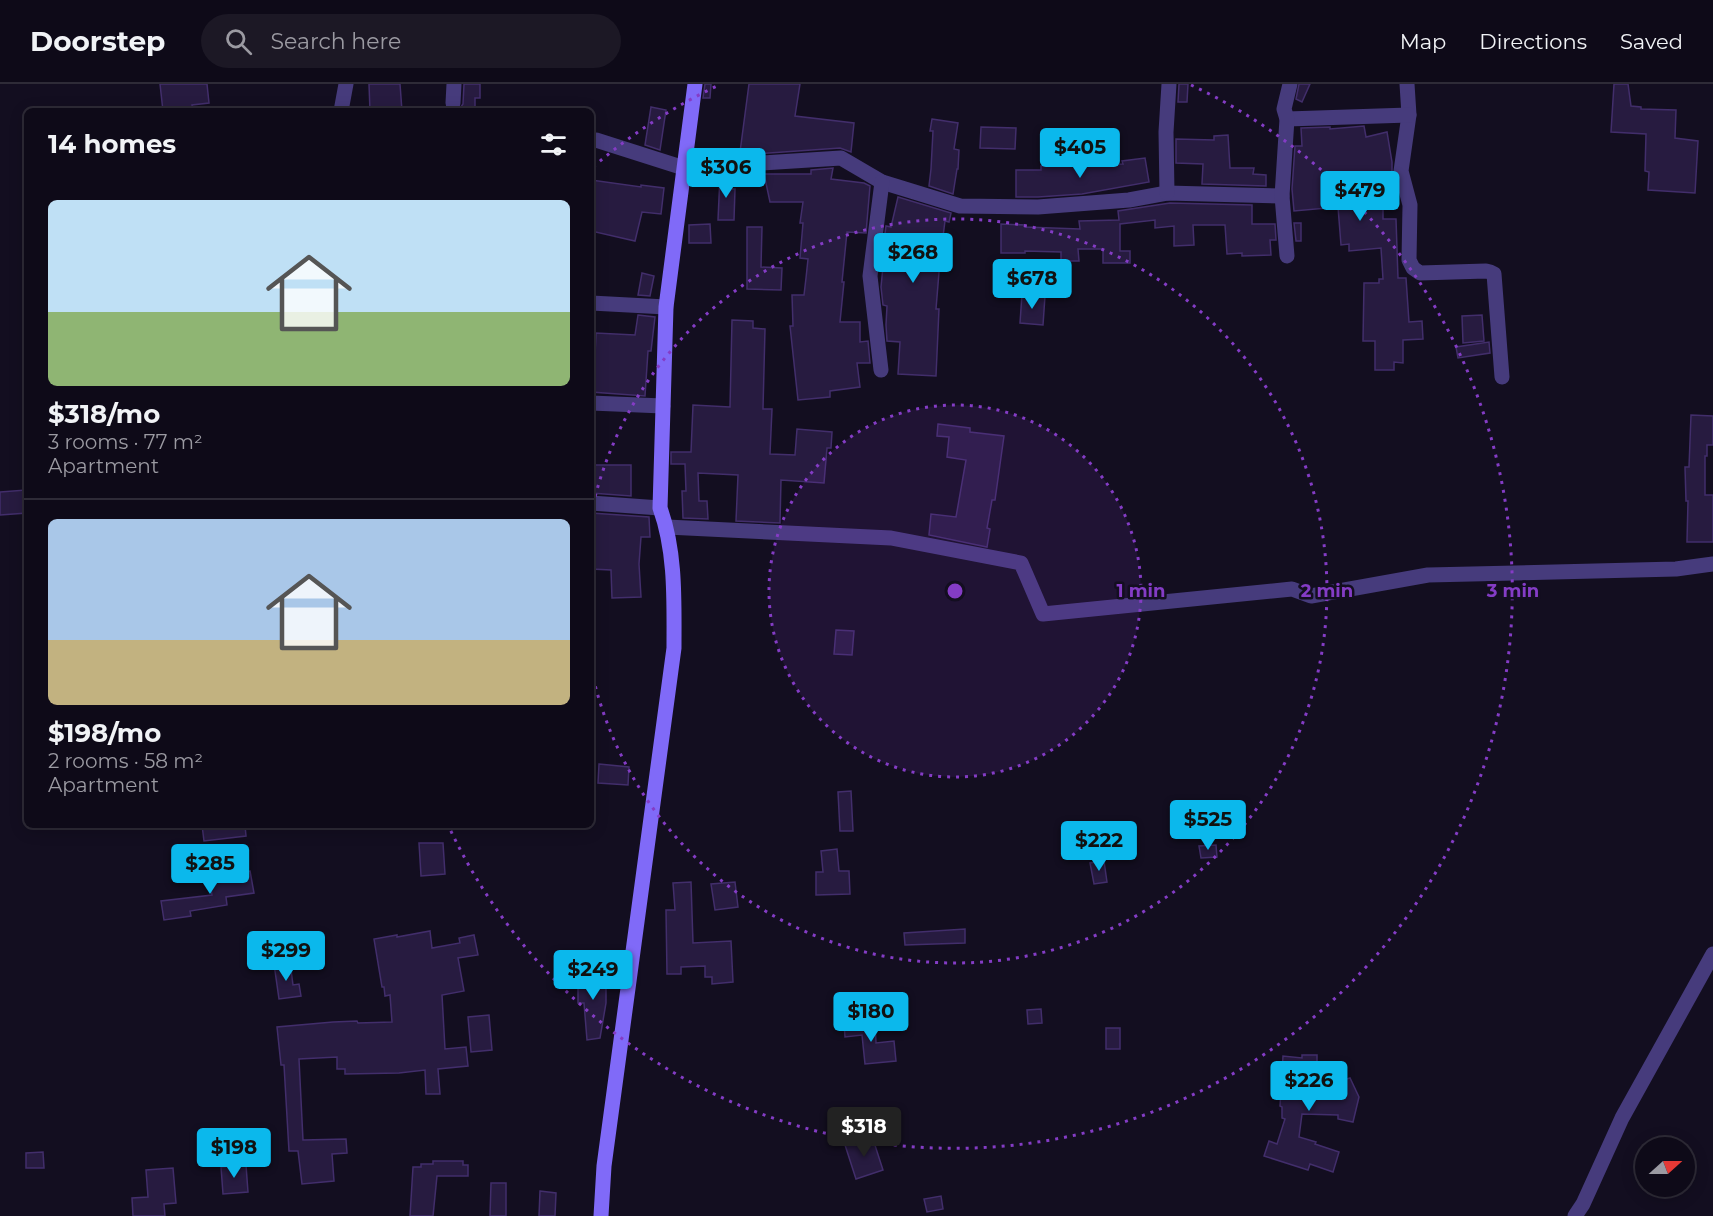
<!DOCTYPE html>
<html lang="en">
<head>
<meta charset="utf-8">
<style>
  :root { --surface:#0e0a18; --page:#1c1825; --text:#f1f3f6; --muted:#9b9aa2; --line:#2e2b37; --accent:#0bb8ec }
  body { margin:0; font-family:Montserrat,sans-serif; background:var(--page); color:var(--text); height:100vh; display:flex; flex-direction:column; font-size:22px; white-space:nowrap }
  * { box-sizing:border-box; margin:0 }
  p { font-size:20px; color:var(--muted) }
  .icon { flex:none; width:33px; height:33px; fill:none; stroke:currentColor; stroke-width:2; stroke-linecap:round; stroke-linejoin:round }
  .map { position:relative; flex:1; overflow:hidden }
  .details { position:absolute; left:24px; top:24px; width:570px; height:720px; display:flex; flex-direction:column; background:var(--surface); border-radius:9px; box-shadow:0 3px 15px #0003,0 0 0 2px var(--line) }
  .details>* { flex:none }
  .needle { width:39px; rotate:69deg }
  .fabs { position:absolute; left:1635px; top:1053px; display:grid; gap:12px }
  .fabs a { display:grid; place-items:center; width:60px; height:60px; border-radius:50%; background:var(--surface); box-shadow:0 3px 15px #0003,0 0 0 2px var(--line); font-size:30px }
  .price { position:absolute; translate:-50% -51px; padding:0 14px; border-radius:6px; background:var(--accent); color:#111; font-size:20px; line-height:39px; filter:drop-shadow(0 2px 3px #0008) }
  .price::after { content:''; position:absolute; left:50%; top:36px; width:18px; height:14px; margin-left:-9px; background:inherit; clip-path:polygon(0 0,100% 0,50% 100%) }
  .price.on { background:#222; color:#fff }
  ul { padding:0; list-style:none }
  li { display:grid; align-content:center; gap:12px; height:318px; padding:0 24px }
  li+li { border-top:2px solid var(--line) }
  li span { display:grid; place-items:center; height:186px; border-radius:9px; color:#555 }
  li>.icon { margin-inline-start:auto }
  span .icon { width:108px; height:108px; fill:#fffc; stroke-width:1 }
  li b { font-size:26px }
  h2 { display:flex; justify-content:space-between; align-items:center; height:72px; padding:0 24px; font-size:26px }
  header { display:flex; align-items:center; gap:36px; box-sizing:border-box; height:84px; padding:0 30px; background:var(--surface); border-bottom:2px solid var(--line) }
  header strong { font-size:28px }
  nav { display:flex; gap:33px; margin-inline-start:auto; font-size:21px }
  .search { width:420px; height:54px; background:var(--page); display:flex; align-items:center; gap:15px; box-sizing:border-box; padding:0 21px; border-radius:33px; color:var(--muted); font-size:22px }
  .map>svg:first-child { display:block }
</style>
</head>
<body>
<header>
<strong>Doorstep</strong>
<div class="search"><svg class="icon" aria-label="search" viewBox="0 0 24 24"><circle cx="10" cy="10" r="6"/><path d="M15 15l6 6"/></svg>Search here</div>
<nav><a>Map</a><a>Directions</a><a>Saved</a></nav>
</header>
<div class="map">
<svg width="1713" height="1132" viewBox="0 0 1713 1132">
  <rect width="100%" height="100%" fill="#130e20"/>
  <!-- building -->
  <g fill="#271b40" stroke="#422e6b" stroke-width="1.5">
    <path d="M 160,0 L 207,0 L 209,19 L 192,21 L 193,27 L 163,27 Z"/>
    <path d="M 369,0 L 400,0 L 402,27 L 370,27 Z"/>
    <path d="M 464,0 L 480,0 L 480,14 L 475,14 L 475,27 L 458,27 L 463,20 Z"/>
    <path d="M 705,0 L 711,0 L 710,14 L 703,14 Z"/>
    <path d="M 749,0 L 800,0 L 795,32 L 854,39 L 851,68 L 840,64 L 753,70 L 740,68 Z"/>
    <path d="M 1179,0 L 1188,0 L 1187,18 L 1178,18 Z"/>
    <path d="M 1299,0 L 1310,0 L 1302,18 L 1296,15 Z"/>
    <path d="M 1614,0 L 1628,0 L 1631,22 L 1641,23 L 1641,25 L 1676,26 L 1675,54 L 1698,57 L 1695,109 L 1648,106 L 1649,88 L 1645,87 L 1646,50 L 1611,48 Z"/>
    <path d="M 651,23 L 666,26 L 660,66 L 645,61 Z"/>
    <path d="M 932,35 L 958,39 L 954,65 L 959,66 L 958,85 L 957,85 L 953,110 L 929,102 L 931,85 L 933,47 L 930,47 Z"/>
    <path d="M 1364,42 L 1366,53 L 1387,48 L 1392,78 L 1392,89 L 1397,109 L 1383,112 L 1383,135 L 1396,135 L 1398,194 L 1406,194 L 1409,238 L 1422,237 L 1423,255 L 1403,256 L 1403,279 L 1394,278 L 1394,286 L 1375,286 L 1375,257 L 1363,257 L 1364,199 L 1379,199 L 1379,195 L 1383,195 L 1381,164 L 1349,167 L 1349,160 L 1341,161 L 1338,123 L 1294,127 L 1292,105 L 1295,62 L 1302,62 L 1301,44 L 1330,43 L 1330,45 Z"/>
    <path d="M 981,43 L 1016,44 L 1015,65 L 980,64 Z"/>
    <path d="M 1228,51 L 1230,84 L 1254,84 L 1253,90 L 1266,91 L 1266,102 L 1202,100 L 1203,80 L 1176,79 L 1176,55 L 1214,56 L 1214,52 Z"/>
    <path d="M 1145,74 L 1149,98 L 1082,110 L 1038,113 L 1016,113 L 1016,86 L 1041,86 L 1041,82 L 1123,80 L 1122,77 Z"/>
    <path d="M 833,84 L 831,95 L 864,99 L 870,102 L 866,149 L 847,148 L 842,198 L 844,198 L 840,238 L 860,238 L 860,258 L 868,257 L 870,279 L 857,279 L 860,303 L 830,307 L 830,313 L 798,316 L 790,242 L 793,242 L 792,211 L 804,211 L 806,194 L 808,175 L 800,174 L 803,139 L 800,139 L 803,118 L 770,118 L 764,90 L 811,90 L 811,86 Z"/>
    <path d="M 732,91 L 732,105 L 735,105 L 734,136 L 718,136 L 720,92 Z"/>
    <path d="M 591,96 L 641,103 L 641,101 L 664,104 L 661,130 L 642,128 L 635,157 L 591,147 Z"/>
    <path d="M 898,113 L 951,129 L 949,138 L 945,137 L 940,176 L 936,225 L 939,225 L 936,292 L 898,290 L 900,258 L 887,257 L 886,241 L 887,222 L 883,221 L 881,203 L 884,172 L 882,172 L 886,142 L 891,143 Z"/>
    <path d="M 1170,119 L 1252,121 L 1252,140 L 1275,140 L 1276,156 L 1270,156 L 1271,171 L 1242,172 L 1242,169 L 1227,170 L 1225,141 L 1193,141 L 1194,161 L 1174,162 L 1174,142 L 1155,144 L 1155,136 L 1120,140 L 1120,167 L 1130,167 L 1130,179 L 1103,179 L 1103,165 L 1078,165 L 1079,177 L 1061,177 L 1061,168 L 1025,167 L 1025,169 L 1001,169 L 1001,140 L 1025,141 L 1025,143 L 1080,145 L 1079,137 L 1119,136 L 1118,127 Z"/>
    <path d="M 1294,139 L 1301,139 L 1301,157 L 1296,157 Z"/>
    <path d="M 710,140 L 711,159 L 689,159 L 689,141 Z"/>
    <path d="M 747,143 L 762,143 L 761,183 L 782,184 L 781,206 L 747,205 Z"/>
    <path d="M 642,189 L 654,192 L 650,212 L 638,211 Z"/>
    <path d="M 1022,210 L 1045,212 L 1043,241 L 1020,239 Z"/>
    <path d="M 638,231 L 655,233 L 651,267 L 648,267 L 645,312 L 591,308 L 591,272 L 595,272 L 596,249 L 635,251 Z"/>
    <path d="M 1482,231 L 1484,257 L 1463,259 L 1462,232 Z"/>
    <path d="M 732,236 L 753,237 L 753,244 L 765,245 L 763,325 L 772,325 L 770,370 L 795,371 L 797,345 L 832,348 L 831,364 L 827,364 L 824,399 L 781,396 L 780,439 L 736,437 L 738,391 L 698,389 L 699,417 L 707,417 L 708,435 L 683,434 L 682,407 L 686,407 L 685,380 L 671,380 L 671,368 L 691,368 L 693,321 L 730,323 Z"/>
    <path d="M 1489,258 L 1490,269 L 1458,274 L 1456,263 Z"/>
    <path d="M 1691,331 L 1713,332 L 1713,361 L 1707,361 L 1707,372 L 1705,372 L 1705,411 L 1713,411 L 1713,458 L 1687,458 L 1688,417 L 1686,417 L 1685,383 L 1689,383 Z"/>
    <path d="M 938,340 L 970,344 L 970,348 L 1004,352 L 995,416 L 992,416 L 987,444 L 990,445 L 987,463 L 929,451 L 931,430 L 956,433 L 966,376 L 947,373 L 949,353 L 937,352 Z"/>
    <path d="M 591,381 L 631,381 L 631,412 L 591,409 Z"/>
    <path d="M 26,406 L 27,429 L 0,431 L 0,408 Z"/>
    <path d="M 591,429 L 649,433 L 650,453 L 641,453 L 639,480 L 641,513 L 612,514 L 611,486 L 591,485 Z"/>
    <path d="M 836,546 L 854,547 L 852,571 L 834,570 Z"/>
    <path d="M 599,680 L 629,683 L 628,701 L 598,699 Z"/>
    <path d="M 851,707 L 853,747 L 840,747 L 838,708 Z"/>
    <path d="M 202,741 L 245,741 L 246,752 L 204,757 Z"/>
    <path d="M 419,759 L 443,759 L 445,790 L 421,792 Z"/>
    <path d="M 1216,761 L 1217,773 L 1201,774 L 1199,762 Z"/>
    <path d="M 837,765 L 839,787 L 849,787 L 850,810 L 816,811 L 816,788 L 823,788 L 821,767 Z"/>
    <path d="M 1104,777 L 1107,798 L 1094,800 L 1090,779 Z"/>
    <path d="M 250,787 L 254,809 L 226,813 L 227,821 L 190,827 L 191,832 L 164,836 L 161,817 L 212,811 L 209,793 Z"/>
    <path d="M 691,798 L 693,859 L 731,857 L 733,898 L 712,900 L 712,893 L 705,893 L 705,882 L 681,883 L 681,890 L 667,890 L 666,826 L 675,826 L 673,799 Z"/>
    <path d="M 735,798 L 738,823 L 715,826 L 711,800 Z"/>
    <path d="M 965,845 L 965,859 L 905,861 L 904,849 Z"/>
    <path d="M 430,847 L 432,864 L 460,859 L 459,854 L 474,851 L 478,871 L 458,874 L 464,907 L 442,911 L 445,965 L 466,963 L 468,982 L 438,985 L 440,1010 L 426,1010 L 425,986 L 399,989 L 345,990 L 345,985 L 337,985 L 337,973 L 299,975 L 303,1056 L 346,1055 L 347,1069 L 332,1070 L 334,1097 L 302,1100 L 298,1067 L 289,1067 L 284,981 L 281,981 L 277,943 L 333,938 L 357,937 L 358,939 L 392,938 L 390,911 L 385,912 L 384,903 L 382,903 L 374,855 L 397,851 L 397,853 Z"/>
    <path d="M 290,878 L 293,901 L 299,900 L 301,912 L 279,915 L 274,880 Z"/>
    <path d="M 578,889 L 606,889 L 606,919 L 600,954 L 587,956 L 584,919 L 578,919 Z"/>
    <path d="M 1041,925 L 1042,939 L 1028,940 L 1027,926 Z"/>
    <path d="M 489,931 L 492,966 L 471,968 L 468,933 Z"/>
    <path d="M 875,937 L 876,959 L 894,957 L 896,977 L 865,980 L 862,951 L 845,953 L 844,939 Z"/>
    <rect x="1106" y="944" width="14" height="21"/>
    <path d="M 1302,971 L 1317,971 L 1317,983 L 1325,983 L 1324,1002 L 1350,994 L 1359,1013 L 1353,1038 L 1338,1035 L 1338,1031 L 1302,1030 L 1299,1053 L 1316,1058 L 1315,1060 L 1339,1068 L 1333,1088 L 1310,1080 L 1308,1086 L 1264,1072 L 1269,1057 L 1277,1060 L 1285,1035 L 1282,1034 L 1282,1023 L 1280,1022 L 1283,972 L 1302,974 Z"/>
    <path d="M 888,1025 L 892,1038 L 860,1048 L 856,1036 Z"/>
    <path d="M 872,1052 L 883,1086 L 856,1095 L 845,1061 Z"/>
    <path d="M 43,1068 L 44,1084 L 26,1084 L 26,1069 Z"/>
    <path d="M 433,1077 L 463,1077 L 463,1081 L 468,1081 L 468,1092 L 437,1092 L 433,1132 L 410,1132 L 413,1083 L 421,1083 L 421,1080 L 433,1080 Z"/>
    <path d="M 246,1081 L 248,1108 L 223,1110 L 221,1083 Z"/>
    <path d="M 173,1084 L 176,1119 L 164,1120 L 165,1132 L 133,1132 L 132,1114 L 148,1113 L 146,1086 Z"/>
    <path d="M 491,1099 L 506,1099 L 506,1132 L 490,1132 Z"/>
    <path d="M 540,1107 L 556,1109 L 555,1132 L 539,1132 Z"/>
    <path d="M 941,1112 L 943,1125 L 927,1128 L 924,1115 Z"/>
  </g>
  <g fill="none" stroke-linecap="round" stroke-linejoin="round">
    <!-- street -->
    <g stroke="#463b7c" stroke-width="15">
      <path d="M 1407,0 L 1409,31 L 1401,87 L 1410,121 L 1409,176 L 1413,184 L 1420,189 L 1486,187 L 1490,188 L 1494,190 L 1502,293"/>
      <path d="M 453,19 L 454,0"/>
      <path d="M 341,27 L 346,0"/>
      <path d="M 1287,35 L 1409,31"/>
      <path d="M 591,56 L 596,56 L 684,84 L 841,74 L 882,98 L 960,122 L 1038,123 L 1129,116 L 1167,109 L 1282,112"/>
      <path d="M 1167,109 L 1166,48 L 1169,0"/>
      <path d="M 1287,172 L 1282,112 L 1287,35 L 1284,25 L 1290,0"/>
      <path d="M 591,219 L 666,223"/>
      <path d="M 881,286 L 870,192 L 882,98"/>
      <path d="M 591,319 L 663,322"/>
      <path d="M 591,419 L 660,424"/>
      <path d="M 667,443 L 891,454 L 1021,479 L 1043,530 L 1292,505 L 1311,512 L 1428,491 L 1676,485 L 1713,480"/>
      <path d="M 1575,1132 L 1583,1120 L 1622,1034 L 1713,870"/>
    </g>
    <!-- secondary -->
    <path stroke="#806af8" stroke-width="15" d="M 601,1132 L 604,1082 L 674,564 C 674,518 676,468 660,424 L 666,223 L 695,0"/>
  </g>
  <!-- distance rings -->
  <circle cx="955" cy="507" r="186" fill="#843cc5" fill-opacity=".12"/>
  <g fill="none" stroke="#843cc5" stroke-width="3" stroke-dasharray="3 6">
    <circle cx="955" cy="507" r="186"/>
    <path d="M591 430A372 372 0 1 1 591 584"/>
    <path d="M593 83A558 558 0 0 1 719 1M1191 1A558 558 0 1 1 449 743"/>
  </g>
  <circle cx="955" cy="507" r="9" fill="#843cc5" stroke="#130e20" stroke-width="3"/>
  <g font-size="18" text-anchor="middle" font-weight="bold" fill="#843cc5" stroke="#130e20" stroke-width="5" stroke-linejoin="round" paint-order="stroke">
    <text x="1141" y="513">1 min</text>
    <text x="1327" y="513">2 min</text>
    <text x="1513" y="513">3 min</text>
  </g>
</svg>
<div class="fabs">
<a><svg class="needle" viewBox="-14 -14 28 28"><path d="M0-13l5 13h-10z" fill="#e53935"/><path d="M0 13l5-13h-10z" fill="#9b9aa2"/></svg></a>
</div>
<b class="price" style="left:1080px;top:95px">$405</b>
<b class="price" style="left:726px;top:115px">$306</b>
<b class="price" style="left:1360px;top:138px">$479</b>
<b class="price" style="left:913px;top:200px">$268</b>
<b class="price" style="left:1032px;top:226px">$678</b>
<b class="price" style="left:1208px;top:767px">$525</b>
<b class="price" style="left:1099px;top:788px">$222</b>
<b class="price" style="left:210px;top:811px">$285</b>
<b class="price" style="left:286px;top:898px">$299</b>
<b class="price" style="left:593px;top:917px">$249</b>
<b class="price" style="left:871px;top:959px">$180</b>
<b class="price" style="left:1309px;top:1028px">$226</b>
<b class="price on" style="left:864px;top:1074px">$318</b>
<b class="price" style="left:234px;top:1095px">$198</b>
<section class="details">
<h2>14 homes<svg class="icon" aria-label="filters" viewBox="0 0 24 24"><path d="M4 7h16M4 17h16"/><circle cx="9" cy="7" r="2"/><circle cx="15" cy="17" r="2"/></svg></h2>
<ul>
<li><span style="background:linear-gradient(#bfe0f5 60%,#8fb573 0)"><svg class="icon" aria-label="home" viewBox="0 0 24 24"><path d="M3 11l9-7 9 7M6 9v11h12V9"/></svg></span><div><b>$318/mo</b><p>3 rooms · 77 m²</p><p>Apartment</p></div></li>
<li><span style="background:linear-gradient(#a9c7e8 65%,#c2b280 0)"><svg class="icon" aria-label="home" viewBox="0 0 24 24"><path d="M3 11l9-7 9 7M6 9v11h12V9"/></svg></span><div><b>$198/mo</b><p>2 rooms · 58 m²</p><p>Apartment</p></div></li>
</ul>
</section>
</div>
</body>
</html>
